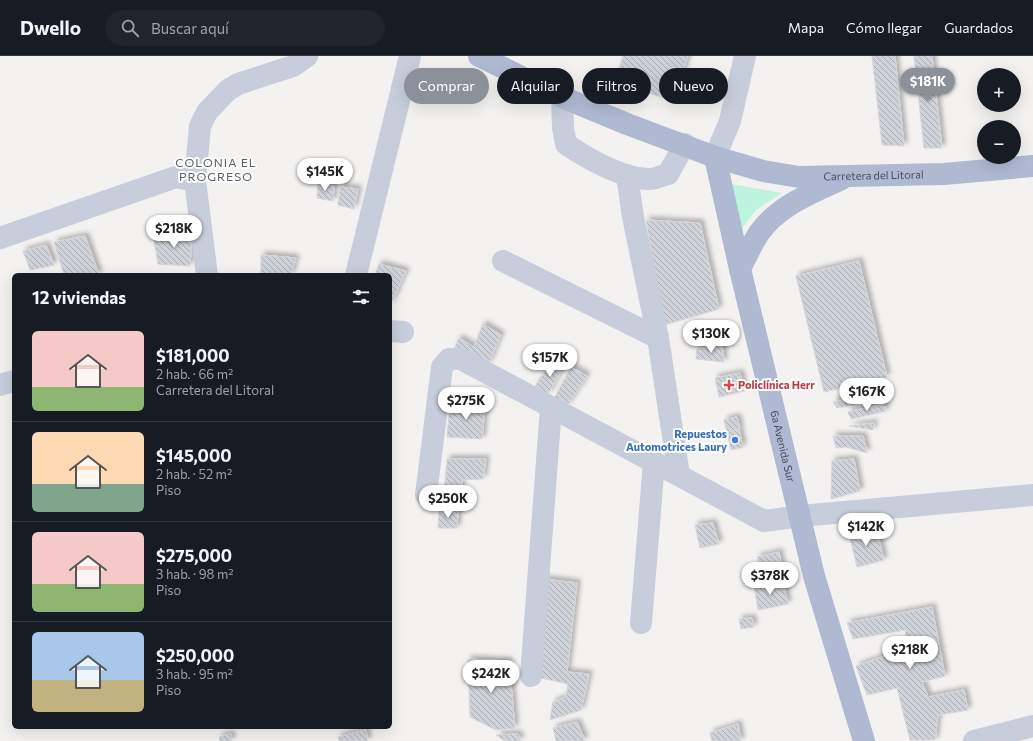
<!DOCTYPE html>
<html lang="es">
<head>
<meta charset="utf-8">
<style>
  :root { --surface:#171b24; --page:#20242c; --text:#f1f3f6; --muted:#9ea1a6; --line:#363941; --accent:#8c9099 }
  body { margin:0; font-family:Commissioner,sans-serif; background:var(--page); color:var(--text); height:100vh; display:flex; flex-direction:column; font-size:15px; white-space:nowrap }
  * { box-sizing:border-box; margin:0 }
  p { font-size:13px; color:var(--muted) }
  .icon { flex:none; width:22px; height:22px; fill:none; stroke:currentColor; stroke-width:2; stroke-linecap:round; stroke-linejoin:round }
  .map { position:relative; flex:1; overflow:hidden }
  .panel { position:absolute; left:12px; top:217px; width:380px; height:456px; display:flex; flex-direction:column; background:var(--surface); border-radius:6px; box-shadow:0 4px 16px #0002 }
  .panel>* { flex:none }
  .banner { position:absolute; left:404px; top:12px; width:380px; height:36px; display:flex; gap:8px }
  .buttons { position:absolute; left:977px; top:12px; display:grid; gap:8px }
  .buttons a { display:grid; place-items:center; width:44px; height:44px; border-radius:50%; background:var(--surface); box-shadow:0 4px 16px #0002; font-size:20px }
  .price { position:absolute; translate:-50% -34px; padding:0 9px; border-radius:14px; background:#fff; color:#222; font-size:13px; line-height:26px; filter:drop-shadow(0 1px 2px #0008) }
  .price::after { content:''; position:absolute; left:50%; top:24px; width:12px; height:9px; margin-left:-6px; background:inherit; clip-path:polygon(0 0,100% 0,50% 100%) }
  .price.active { background:var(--accent); color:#fff }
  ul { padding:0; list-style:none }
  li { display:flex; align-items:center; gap:12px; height:100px; padding:0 20px }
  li+li { border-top:1px solid var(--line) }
  li span { display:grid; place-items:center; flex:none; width:112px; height:80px; border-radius:6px; color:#555 }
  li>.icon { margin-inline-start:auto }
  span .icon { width:48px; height:48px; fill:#fffc; stroke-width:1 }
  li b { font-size:17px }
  h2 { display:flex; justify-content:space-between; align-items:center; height:48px; padding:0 20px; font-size:17px }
  .tag { padding:0 14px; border-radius:18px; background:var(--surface); box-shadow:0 4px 16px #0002; font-size:14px; line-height:36px }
  .tag.active { background:var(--accent); color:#fff }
  header { display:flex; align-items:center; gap:24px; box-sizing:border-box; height:56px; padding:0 20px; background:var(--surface); border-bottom:1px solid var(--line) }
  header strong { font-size:19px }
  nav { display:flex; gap:22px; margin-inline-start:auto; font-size:14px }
  .search { width:280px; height:36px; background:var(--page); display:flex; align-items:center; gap:10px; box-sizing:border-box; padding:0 14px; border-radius:22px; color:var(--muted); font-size:15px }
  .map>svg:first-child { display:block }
</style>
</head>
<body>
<header>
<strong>Dwello</strong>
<div class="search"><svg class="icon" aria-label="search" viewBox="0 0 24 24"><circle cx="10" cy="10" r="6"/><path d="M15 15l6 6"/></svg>Buscar aquí</div>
<nav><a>Mapa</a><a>Cómo llegar</a><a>Guardados</a></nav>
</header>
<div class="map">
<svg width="1033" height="685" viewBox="0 0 1033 685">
  <defs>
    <pattern id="building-back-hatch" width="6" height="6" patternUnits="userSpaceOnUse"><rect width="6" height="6" fill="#d0d2d9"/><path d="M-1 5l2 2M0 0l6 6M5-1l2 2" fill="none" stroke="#abadb3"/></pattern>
    <filter id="shadow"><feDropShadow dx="3.5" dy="-3.5" stdDeviation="2" flood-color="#0004"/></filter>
  </defs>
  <rect width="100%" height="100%" fill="#f4f2f1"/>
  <!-- green -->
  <path fill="#bdf4df" d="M 731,128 L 782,137 L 756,154 L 740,175 Z"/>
  <!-- building -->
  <g fill="url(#building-back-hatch)" stroke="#d5d6dd" filter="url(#shadow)">
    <path d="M 623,0 L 688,0 L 673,45 L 615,26 Z"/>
    <path d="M 872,0 L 895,0 L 904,90 L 882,89 Z"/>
    <path d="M 914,0 L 932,0 L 942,92 L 924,92 Z"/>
    <path d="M 318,126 L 334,130 L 333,145 L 317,142 Z"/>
    <path d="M 340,131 L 358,133 L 354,153 L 338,149 Z"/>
    <path d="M 646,164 L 700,167 L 719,253 L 664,269 Z"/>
    <path d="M 192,176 L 190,210 L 158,208 L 153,179 Z"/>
    <path d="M 85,180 L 99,219 L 64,219 L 54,186 Z"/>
    <path d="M 46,189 L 54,209 L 30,214 L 23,195 Z"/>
    <path d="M 261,199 L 296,202 L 291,219 L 261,218 Z"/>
    <path d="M 859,205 L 887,321 L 824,336 L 796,220 Z"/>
    <path d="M 379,208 L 406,215 L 390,250 L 390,219 L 375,219 Z"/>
    <path d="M 483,268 L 501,279 L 488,309 L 454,293 L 459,282 L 474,291 Z"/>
    <path d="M 722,288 L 724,306 L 696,303 L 697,293 Z"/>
    <path d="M 552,306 L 564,310 L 548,338 L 535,330 Z"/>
    <path d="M 571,311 L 587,320 L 567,350 L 555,341 Z"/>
    <path d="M 740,317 L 744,335 L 719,341 L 715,322 Z"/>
    <path d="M 870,338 L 872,346 L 837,352 L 833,346 Z"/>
    <path d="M 450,347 L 485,349 L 482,383 L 447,381 Z"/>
    <path d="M 884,348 L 886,355 L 851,363 L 848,356 Z"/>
    <path d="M 737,361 L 740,373 L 727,376 L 724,364 Z"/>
    <path d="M 874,367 L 873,374 L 849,370 Z"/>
    <path d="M 739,373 L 743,391 L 731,394 L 727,376 Z"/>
    <path d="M 833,380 L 863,380 L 867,397 L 846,391 L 836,392 Z"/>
    <path d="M 447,403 L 486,403 L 483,423 L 462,424 L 461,439 L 444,439 Z"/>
    <path d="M 854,403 L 860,435 L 831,443 L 832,405 Z"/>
    <path d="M 439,453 L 458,455 L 457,472 L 438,472 Z"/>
    <path d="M 713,467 L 719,488 L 700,492 L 695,469 Z"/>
    <path d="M 876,471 L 884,504 L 857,511 L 849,478 Z"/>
    <path d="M 779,496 L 784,521 L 764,526 L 757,501 Z"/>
    <path d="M 544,523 L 577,527 L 567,616 L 589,618 L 581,654 L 550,664 L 553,646 L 566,641 L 568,628 L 541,622 Z"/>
    <path d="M 783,527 L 788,548 L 758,554 L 754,529 Z"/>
    <path d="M 932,551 L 945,620 L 922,626 L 928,641 L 964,634 L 968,654 L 938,659 L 935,684 L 910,684 L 897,632 L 867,639 L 856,610 L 908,592 L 905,574 L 853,583 L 847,567 Z"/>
    <path d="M 752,562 L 754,571 L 741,573 L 739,563 Z"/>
    <path d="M 468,603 L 509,605 L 515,672 L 496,674 L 470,661 Z"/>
    <path d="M 577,666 L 585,685 L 556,685 L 553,672 Z"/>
    <path d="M 738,668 L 741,685 L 712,685 L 710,677 Z"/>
    <path d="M 366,674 L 368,685 L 339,685 L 338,681 Z"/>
    <path d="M 231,678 L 232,685 L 220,685 L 219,681 Z"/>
    <path d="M 518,678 L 521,685 L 505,685 L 496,679 Z"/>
  </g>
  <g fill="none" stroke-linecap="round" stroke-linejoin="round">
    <!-- minor -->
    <g stroke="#c7cdda" stroke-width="22">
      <path d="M 562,41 L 563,72 L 566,88 C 586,102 625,124 650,123 C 655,123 662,120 668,118 L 685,88"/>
      <path d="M 715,101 L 730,65 L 745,0"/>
      <path d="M 627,119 L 633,161 L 658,282 L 679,419"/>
      <path d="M 0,182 L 176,121 L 195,125"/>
      <path d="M 503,205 L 658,282"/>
      <path d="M 207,219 L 195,125 L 200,70 L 207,56 L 228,34 L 238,28 L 293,10 L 307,0"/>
      <path d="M 356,219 L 410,0"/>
      <path d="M 390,275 L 403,276"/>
      <path d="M 0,329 L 14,325"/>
      <path d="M 426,439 L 442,311 L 449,303 L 461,303 L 764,465 L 800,460 L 1033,439"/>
      <path d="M 641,567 L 654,406"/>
      <path d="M 531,620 L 551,351"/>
      <path d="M 974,685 L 1033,670"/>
    </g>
    <!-- major -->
    <g stroke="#afb9d2" stroke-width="22">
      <path id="s1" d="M 479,0 L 562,41 L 627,68 L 715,101 L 763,115 L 799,121 L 944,118 L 1033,110"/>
      <path id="s2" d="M 715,101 L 740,213 L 814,520 L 864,685"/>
      <path d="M 740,213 C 746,201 752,188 759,177 C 779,149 812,137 842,123"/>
    </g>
  </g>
  <!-- markers -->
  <path fill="#e0444e" stroke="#fff" stroke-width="1.5" d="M727 323h4v4h4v4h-4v4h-4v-4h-4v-4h4z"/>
  <circle fill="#3f7fe0" stroke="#fff" stroke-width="1.5" cx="735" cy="384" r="4"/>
  <g text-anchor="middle" stroke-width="4" stroke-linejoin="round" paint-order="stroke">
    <!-- street labels -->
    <g font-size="11" fill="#474f61" stroke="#fff">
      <text dy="4" stroke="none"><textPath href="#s1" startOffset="418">Carretera del Litoral</textPath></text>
      <text dy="4" stroke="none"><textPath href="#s2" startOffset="297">6a Avenida Sur</textPath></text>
    </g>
    <!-- health labels -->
    <g font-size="11" font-weight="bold" fill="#be3a42" stroke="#fff" text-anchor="start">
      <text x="738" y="333">Policlínica Herr</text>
    </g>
    <!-- shop labels -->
    <g font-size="11" font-weight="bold" fill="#366cbe" stroke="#fff" text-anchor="end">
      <text x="727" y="382">Repuestos<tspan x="727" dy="13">Automotrices Laury</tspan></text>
    </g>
    <!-- neighbourhood labels -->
    <g font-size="12" letter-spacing="1" fill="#5d5f67" stroke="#fff">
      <text x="216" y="111">COLONIA EL<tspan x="216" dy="14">PROGRESO</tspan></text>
    </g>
  </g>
</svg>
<div class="buttons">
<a>+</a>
<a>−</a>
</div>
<b class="price active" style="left:928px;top:46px">$181K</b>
<b class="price" style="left:325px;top:136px">$145K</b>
<b class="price" style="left:174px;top:193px">$218K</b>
<b class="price" style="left:711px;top:298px">$130K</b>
<b class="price" style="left:550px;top:322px">$157K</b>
<b class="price" style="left:867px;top:356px">$167K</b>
<b class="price" style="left:466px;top:365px">$275K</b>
<b class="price" style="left:448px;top:463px">$250K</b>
<b class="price" style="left:866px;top:491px">$142K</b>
<b class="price" style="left:770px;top:540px">$378K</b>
<b class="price" style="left:910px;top:614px">$218K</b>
<b class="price" style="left:491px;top:638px">$242K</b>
<div class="banner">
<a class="tag active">Comprar</a>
<a class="tag">Alquilar</a>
<a class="tag">Filtros</a>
<a class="tag">Nuevo</a>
</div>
<section class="panel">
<h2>12 viviendas<svg class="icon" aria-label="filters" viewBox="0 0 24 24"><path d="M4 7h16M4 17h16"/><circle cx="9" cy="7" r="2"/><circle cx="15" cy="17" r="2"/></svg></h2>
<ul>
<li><span style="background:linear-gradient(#f6c9c9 70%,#8fb573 0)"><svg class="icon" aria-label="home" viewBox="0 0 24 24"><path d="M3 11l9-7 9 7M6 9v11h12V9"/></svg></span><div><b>$181,000</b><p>2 hab. · 66 m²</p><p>Carretera del Litoral</p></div></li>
<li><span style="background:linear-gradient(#ffd9b3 65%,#7fa58c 0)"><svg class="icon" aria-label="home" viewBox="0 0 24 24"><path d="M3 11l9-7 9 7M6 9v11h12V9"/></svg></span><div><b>$145,000</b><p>2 hab. · 52 m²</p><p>Piso</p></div></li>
<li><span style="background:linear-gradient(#f6c9c9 65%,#8fb573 0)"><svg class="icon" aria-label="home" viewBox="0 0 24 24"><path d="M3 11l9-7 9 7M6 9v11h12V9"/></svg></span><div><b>$275,000</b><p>3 hab. · 98 m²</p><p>Piso</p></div></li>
<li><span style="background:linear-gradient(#a9c7e8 60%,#c2b280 0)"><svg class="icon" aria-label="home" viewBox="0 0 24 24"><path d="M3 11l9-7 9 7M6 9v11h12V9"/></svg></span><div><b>$250,000</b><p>3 hab. · 95 m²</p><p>Piso</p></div></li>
</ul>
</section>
</div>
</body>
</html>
